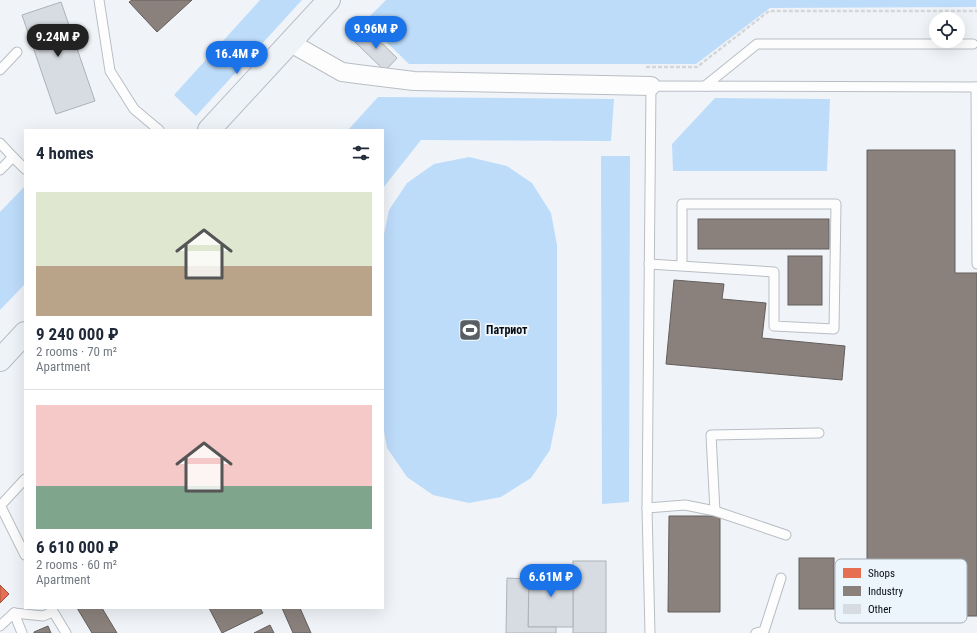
<!DOCTYPE html>
<html lang="en">
<head>
<meta charset="utf-8">
<style>
  :root { --surface:#fff; --page:#f2f2f3; --text:#1f2937; --muted:#747a83; --line:#e0e1e3; --accent:#1a73e8 }
  body { margin:0; font-family:"Roboto Condensed",sans-serif; background:var(--page); color:var(--text); height:100vh; display:flex; flex-direction:column; font-size:15px; white-space:nowrap }
  * { box-sizing:border-box; margin:0 }
  p { font-size:13px; color:var(--muted) }
  .icon { flex:none; width:22px; height:22px; fill:none; stroke:currentColor; stroke-width:2; stroke-linecap:round; stroke-linejoin:round }
  .map { position:relative; flex:1; overflow:hidden }
  .sheet { position:absolute; left:24px; top:129px; width:360px; height:480px; display:flex; flex-direction:column; background:var(--surface); border-radius:0px; box-shadow:0 4px 16px #0002 }
  .sheet>* { flex:none }
  .tools { position:absolute; left:929px; top:12px; display:grid; gap:8px }
  .tools a { display:grid; place-items:center; width:36px; height:36px; border-radius:50%; background:var(--surface); box-shadow:0 4px 16px #0002; font-size:20px }
  .price { position:absolute; translate:-50% -34px; padding:0 9px; border-radius:14px; background:var(--accent); color:#fff; font-size:13px; line-height:26px; filter:drop-shadow(0 1px 2px #0008) }
  .price::after { content:''; position:absolute; left:50%; top:24px; width:12px; height:9px; margin-left:-6px; background:inherit; clip-path:polygon(0 0,100% 0,50% 100%) }
  .price.active { background:#222; color:#fff }
  ul { padding:0; list-style:none }
  li { display:grid; align-content:center; gap:8px; height:212px; padding:0 12px }
  li+li { border-top:1px solid var(--line) }
  li span { display:grid; place-items:center; height:124px; border-radius:0px; color:#555 }
  li>.icon { margin-inline-start:auto }
  span .icon { width:72px; height:72px; fill:#fffc; stroke-width:1 }
  li b { font-size:17px }
  h2 { display:flex; justify-content:space-between; align-items:center; height:48px; padding:0 12px; font-size:17px }
  .map>svg:first-child { display:block }
</style>
</head>
<body>
<div class="map">
<svg width="977" height="633" viewBox="0 0 977 633">
  <rect width="100%" height="100%" fill="#f0f4f8"/>
  <!-- green -->
  <g fill="#bddcfa">
    <path d="M 260,0 L 302,0 L 196,116 L 174,95 Z"/>
    <path d="M 386,0 L 976,0 L 976,7 L 770,8 L 696,64 L 409,64 L 365,21 Z"/>
    <path d="M 378,97 L 614,99 L 611,141 L 421,140 L 383,188 L 383,130 L 348,130 Z"/>
    <path d="M 715,98 L 830,99 L 827,171 L 673,171 L 672,144 Z"/>
    <path d="M 601,156 L 630,156 L 629,502 L 602,504 Z"/>
    <path d="M 469,157 L 507,166 L 532,183 L 551,213 L 557,245 L 557,415 L 550,450 L 531,478 L 501,497 L 469,503 L 433,495 L 407,477 L 387,448 L 383,425 L 383,239 L 389,210 L 407,183 L 434,164 Z"/>
    <path d="M 25,186 L 25,284 L 0,310 L 0,212 Z"/>
  </g>
  <!-- shops -->
  <path fill="#e76f51" stroke="#a4523f" d="M 0,585 L 9,594 L 0,603 Z"/>
  <!-- industry -->
  <g fill="#8a817c" stroke="#635e5d">
    <path d="M 132,0 L 192,0 L 157,32 L 129,2 Z"/>
    <path d="M 867,150 L 955,150 L 955,273 L 977,273 L 977,616 L 867,616 Z"/>
    <rect x="698" y="219" width="131" height="30"/>
    <rect x="788" y="256" width="34" height="49"/>
    <path d="M 674,280 L 724,284 L 722,299 L 766,303 L 762,338 L 845,346 L 842,380 L 666,364 Z"/>
    <path d="M 669,516 L 720,516 L 720,612 L 668,612 Z"/>
    <rect x="799" y="558" width="35" height="51"/>
    <path d="M 77,608 L 102,608 L 117,633 L 92,633 Z"/>
    <path d="M 209,608 L 260,608 L 263,613 L 222,633 Z"/>
    <path d="M 282,608 L 300,608 L 311,633 L 293,633 Z"/>
    <path d="M 270,625 L 274,633 L 254,633 Z"/>
    <path d="M 48,626 L 51,633 L 34,633 L 34,632 Z"/>
  </g>
  <!-- building -->
  <g fill="#d7dce2" stroke="#adb2b7">
    <path d="M 61,2 L 95,101 L 56,114 L 22,15 Z"/>
    <path d="M 367,29 L 397,58 L 385,71 L 355,42 Z"/>
    <rect x="573" y="561" width="33" height="72"/>
    <path d="M 529,568 L 573,568 L 573,627 L 528,627 Z"/>
    <path d="M 507,578 L 529,579 L 528,627 L 556,627 L 556,633 L 506,633 Z"/>
  </g>
  <g fill="none" stroke-linecap="round" stroke-linejoin="round">
    <!-- lane casing -->
    <g stroke="#b8bec4" stroke-width="11">
      <g id="lane">
        <path d="M 99,0 L 110,71 L 134,109 L 159,130"/>
        <path d="M 0,70 L 17,52"/>
        <path d="M 705,86 L 757,44 L 973,44"/>
        <path d="M 976,87 L 977,264"/>
        <path d="M 0,143 L 13,157"/>
        <path d="M 0,170 L 13,157 L 25,169"/>
        <path d="M 649,264 L 774,272 L 774,326 L 834,329 L 836,204 L 682,204 L 682,266"/>
        <path d="M 0,505 L 25,555"/>
        <path d="M 0,506 L 25,479"/>
        <path d="M 647,508 L 685,505 L 715,511 L 786,535"/>
        <path d="M 715,511 L 711,435 L 819,433"/>
        <path d="M 51,608 L 66,633"/>
        <path d="M 14,613 L 43,616 L 53,612"/>
        <path d="M 14,613 L 22,633"/>
        <path d="M 0,626 L 14,613"/>
        <path d="M 650,633 L 647,508 L 651,86 L 977,87"/>
        <path d="M 756,633 L 764,631 L 781,578"/>
      </g>
    </g>
    <!-- street casing -->
    <g stroke="#b8bec4" stroke-width="20">
      <path id="street" d="M 289,42 L 342,72 L 365,75 L 414,81 L 651,86"/>
    </g>
    <!-- secondary casing -->
    <g stroke="#b8bec4" stroke-width="24">
      <g id="secondary">
        <path d="M 209,130 L 329,0"/>
        <path d="M 0,360 L 25,333"/>
      </g>
    </g>
    <!-- path -->
    <path stroke="#d5d6d8" stroke-width="2.5" stroke-dasharray="4 2" stroke-linecap="butt" d="M 646,67 L 697,67 L 769,11 L 977,11"/>
    <!-- lane -->
    <use href="#lane" stroke="#fdfdfe" stroke-width="9"/>
    <!-- street -->
    <use href="#street" stroke="#fdfdfe" stroke-width="18"/>
    <!-- secondary -->
    <use href="#secondary" stroke="#eef3f7" stroke-width="22"/>
  </g>
  <!-- icons -->
  <defs>
    <g id="stadium-square" transform="scale(1.15)"><rect x="-9" y="-9" width="18" height="18" rx="4" fill="#595e64" stroke="#ecf4fc"/><path d="M0-5a6.5 5 0 1 0 0 10a6.5 5 0 1 0 0-10ZM-3.5-1.8h7v3.6h-7Z" fill="#fff"/></g>
  </defs>
  <g fill-rule="evenodd">
    <use href="#stadium-square" x="470" y="330"/>
  </g>
  <g text-anchor="middle" stroke-width="4" stroke-linejoin="round" paint-order="stroke">
    <!-- poi labels -->
    <g font-size="12" font-weight="bold" fill="#070d14" stroke="#ecf4fc" text-anchor="start">
      <text x="486" y="334">Патриот</text>
    </g>
  </g>
  <!-- legend -->
  <rect x="835" y="559" width="132" height="64" rx="6" fill="#ecf4fc" stroke="#a7afb6" stroke-width="1"/>
  <rect x="843" y="568" width="18" height="10" fill="#e76f51"/>
  <rect x="843" y="586" width="18" height="10" fill="#8a817c"/>
  <rect x="843" y="604" width="18" height="10" fill="#d7dce2"/>
  <g font-size="11" fill="#070d14">
    <text x="868" y="577">Shops</text>
    <text x="868" y="595">Industry</text>
    <text x="868" y="613">Other</text>
  </g>
</svg>
<div class="tools">
<a><svg class="icon" aria-label="locate" viewBox="0 0 24 24"><circle cx="12" cy="12" r="6"/><path d="M12 2v4M12 18v4M2 12h4M18 12h4"/></svg></a>
</div>
<b class="price" style="left:376px;top:50px">9.96M ₽</b>
<b class="price active" style="left:58px;top:58px">9.24M ₽</b>
<b class="price" style="left:237px;top:75px">16.4M ₽</b>
<b class="price" style="left:551px;top:598px">6.61M ₽</b>
<section class="sheet">
<h2>4 homes<svg class="icon" aria-label="filters" viewBox="0 0 24 24"><path d="M4 7h16M4 17h16"/><circle cx="9" cy="7" r="2"/><circle cx="15" cy="17" r="2"/></svg></h2>
<ul>
<li><span style="background:linear-gradient(#dfe7d0 60%,#b9a48a 0)"><svg class="icon" aria-label="home" viewBox="0 0 24 24"><path d="M3 11l9-7 9 7M6 9v11h12V9"/></svg></span><div><b>9 240 000 ₽</b><p>2 rooms · 70 m²</p><p>Apartment</p></div></li>
<li><span style="background:linear-gradient(#f6c9c9 65%,#7fa58c 0)"><svg class="icon" aria-label="home" viewBox="0 0 24 24"><path d="M3 11l9-7 9 7M6 9v11h12V9"/></svg></span><div><b>6 610 000 ₽</b><p>2 rooms · 60 m²</p><p>Apartment</p></div></li>
</ul>
</section>
</div>
</body>
</html>
